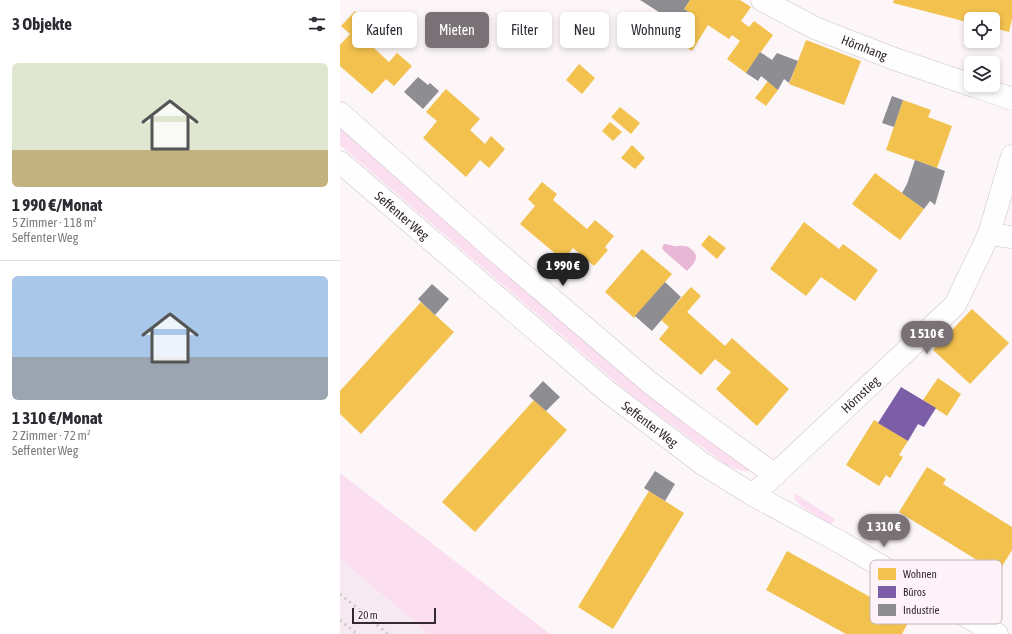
<!DOCTYPE html>
<html lang="de">
<head>
<meta charset="utf-8">
<style>
  :root { --surface:#fff; --page:#f2f2f3; --text:#2b2b33; --muted:#7c7c81; --line:#e1e1e2; --accent:#7a7176 }
  body { margin:0; font-family:"Asap Condensed",sans-serif; background:var(--page); color:var(--text); height:100vh; display:flex; flex-direction:column; font-size:15px; white-space:nowrap }
  * { box-sizing:border-box; margin:0 }
  p { font-size:13px; color:var(--muted) }
  .icon { flex:none; width:22px; height:22px; fill:none; stroke:currentColor; stroke-width:2; stroke-linecap:round; stroke-linejoin:round }
  .map { position:relative; flex:1; overflow:hidden }
  .sheet { display:flex; flex-direction:column; background:var(--surface); width:340px }
  .sheet>* { flex:none }
  .banner { position:absolute; left:12px; top:12px; width:380px; height:36px; display:flex; gap:8px }
  .fabs { position:absolute; left:624px; top:12px; display:grid; gap:8px }
  .fabs a { display:grid; place-items:center; width:36px; height:36px; border-radius:6px; background:var(--surface); box-shadow:0 2px 6px #0003; font-size:20px }
  .scale { position:absolute; left:12px; bottom:10px; width:84px; box-sizing:border-box; padding-left:4px; border:2px solid #342930; border-top:0; font-size:11px; line-height:14px; white-space:nowrap; color:#342930; -webkit-text-stroke:3px #fff3fa; paint-order:stroke }
  .price { position:absolute; translate:-50% -34px; padding:0 9px; border-radius:14px; background:var(--accent); color:#fff; font-size:13px; line-height:26px; filter:drop-shadow(0 1px 2px #0008) }
  .price::after { content:''; position:absolute; left:50%; top:24px; width:12px; height:9px; margin-left:-6px; background:inherit; clip-path:polygon(0 0,100% 0,50% 100%) }
  .price.current { background:#222; color:#fff }
  ul { padding:0; list-style:none }
  li { display:grid; align-content:center; gap:8px; height:212px; padding:0 12px }
  li+li { border-top:1px solid var(--line) }
  li span { display:grid; place-items:center; height:124px; border-radius:6px; color:#555 }
  li>.icon { margin-inline-start:auto }
  span .icon { width:72px; height:72px; fill:#fffc; stroke-width:1 }
  li b { font-size:17px }
  h2 { display:flex; justify-content:space-between; align-items:center; height:48px; padding:0 12px; font-size:17px }
  .tag { padding:0 14px; border-radius:6px; background:var(--surface); box-shadow:0 2px 6px #0003; font-size:14px; line-height:36px }
  .tag.current { background:var(--accent); color:#fff }
  main { display:flex; flex:1; min-height:0 }
  .map>svg:first-child { display:block }
</style>
</head>
<body>
<main>
<section class="sheet">
<h2>3 Objekte<svg class="icon" aria-label="filters" viewBox="0 0 24 24"><path d="M4 7h16M4 17h16"/><circle cx="9" cy="7" r="2"/><circle cx="15" cy="17" r="2"/></svg></h2>
<ul>
<li><span style="background:linear-gradient(#dfe7d0 70%,#c2b280 0)"><svg class="icon" aria-label="home" viewBox="0 0 24 24"><path d="M3 11l9-7 9 7M6 9v11h12V9"/></svg></span><div><b>1 990 €/Monat</b><p>5 Zimmer · 118 m²</p><p>Seffenter Weg</p></div></li>
<li><span style="background:linear-gradient(#a9c7e8 65%,#9aa5b1 0)"><svg class="icon" aria-label="home" viewBox="0 0 24 24"><path d="M3 11l9-7 9 7M6 9v11h12V9"/></svg></span><div><b>1 310 €/Monat</b><p>2 Zimmer · 72 m²</p><p>Seffenter Weg</p></div></li>
</ul>
</section>
<div class="map">
<svg width="672" height="634" viewBox="0 0 672 634">
  <rect width="100%" height="100%" fill="#fcf6f9"/>
  <!-- built -->
  <path fill="#f7e9f1" d="M 0,559 L 89,634 L 0,634 Z"/>
  <!-- green -->
  <g fill="#fbdff0">
    <path d="M 0,126 L 409,466 L 410,471 L 403,471 L 388,466 L 290,394 L 0,145 Z"/>
    <path d="M 0,473 L 210,634 L 89,634 L 0,559 Z"/>
    <path d="M 454,493 L 495,519 L 491,525 L 462,507 L 455,500 Z"/>
  </g>
  <!-- water -->
  <path fill="#e8b7d5" d="M 324,244 C 328,244 330,245 334,246 C 337,247 340,245 343,246 C 347,246 349,247 352,250 C 361,257 353,265 347,271 L 324,251 L 322,248 Z"/>
  <!-- homes -->
  <g fill="#f2c14e">
    <path d="M 350,0 L 400,0 L 411,7 L 401,21 L 409,27 L 414,21 L 433,35 L 406,73 L 387,59 L 400,41 L 392,35 L 389,39 L 368,25 L 352,51 L 333,38 L 350,13 L 344,9 Z"/>
    <path d="M 554,0 L 672,0 L 672,19 L 669,32 L 653,28 L 653,19 L 631,19 L 631,23 L 553,3 Z"/>
    <path d="M 15,11 L 29,25 L 20,35 L 49,62 L 57,53 L 72,66 L 54,86 L 46,79 L 32,94 L 0,66 L 0,45 L 10,34 L 1,26 Z"/>
    <path d="M 466,40 L 521,61 L 504,105 L 449,84 Z"/>
    <path d="M 239,64 L 255,78 L 242,94 L 226,80 Z"/>
    <path d="M 428,81 L 438,90 L 426,106 L 415,98 Z"/>
    <path d="M 106,89 L 140,119 L 130,130 L 145,144 L 151,136 L 165,149 L 149,168 L 140,160 L 126,177 L 83,138 L 97,121 L 86,112 Z"/>
    <path d="M 563,100 L 591,110 L 588,117 L 612,126 L 597,168 L 546,150 Z"/>
    <path d="M 280,107 L 300,123 L 291,134 L 271,117 Z"/>
    <path d="M 270,122 L 282,132 L 273,141 L 262,131 Z"/>
    <path d="M 292,145 L 305,158 L 295,169 L 281,158 Z"/>
    <path d="M 535,173 L 584,209 L 560,240 L 512,204 Z"/>
    <path d="M 202,182 L 217,194 L 213,200 L 247,229 L 255,220 L 274,236 L 265,247 L 268,250 L 254,266 L 233,248 L 223,260 L 180,224 L 195,206 L 188,199 Z"/>
    <path d="M 464,222 L 499,249 L 503,244 L 538,270 L 515,301 L 481,277 L 466,296 L 430,269 Z"/>
    <path d="M 369,235 L 386,248 L 377,259 L 361,245 Z"/>
    <path d="M 302,249 L 332,274 L 294,318 L 265,292 Z"/>
    <path d="M 351,287 L 361,296 L 347,312 L 385,346 L 392,338 L 449,389 L 417,426 L 376,389 L 391,372 L 375,359 L 361,375 L 319,339 L 329,327 L 321,320 Z"/>
    <path d="M 81,302 L 114,332 L 21,434 L 0,414 L 0,391 Z"/>
    <path d="M 632,309 L 669,343 L 630,384 L 593,350 Z"/>
    <path d="M 598,378 L 621,394 L 607,416 L 583,400 Z"/>
    <path d="M 194,400 L 227,430 L 135,532 L 102,502 Z"/>
    <path d="M 534,420 L 568,441 L 559,455 L 563,457 L 550,478 L 546,475 L 539,486 L 506,465 Z"/>
    <path d="M 587,467 L 606,479 L 603,484 L 672,527 L 672,550 L 658,573 L 559,512 Z"/>
    <path d="M 309,491 L 344,513 L 273,629 L 238,607 Z"/>
    <path d="M 447,551 L 570,619 L 562,634 L 506,634 L 426,590 Z"/>
  </g>
  <!-- offices -->
  <path fill="#7b5ea7" d="M 561,387 L 596,408 L 584,427 L 578,424 L 568,441 L 538,423 Z"/>
  <!-- industry -->
  <g fill="#8d8d92">
    <path d="M 300,0 L 350,0 L 344,9 L 350,13 L 341,26 Z"/>
    <path d="M 420,52 L 432,60 L 437,53 L 458,61 L 449,83 L 444,79 L 438,90 L 421,76 L 418,81 L 406,73 Z"/>
    <path d="M 78,77 L 88,85 L 90,83 L 99,91 L 83,109 L 64,92 Z"/>
    <path d="M 552,96 L 563,100 L 554,127 L 542,123 Z"/>
    <path d="M 575,160 L 605,171 L 595,205 L 590,201 L 584,209 L 562,193 L 567,184 Z"/>
    <path d="M 325,282 L 341,297 L 312,331 L 295,316 Z"/>
    <path d="M 92,284 L 109,299 L 95,315 L 78,299 Z"/>
    <path d="M 203,381 L 220,397 L 206,411 L 189,396 Z"/>
    <path d="M 315,471 L 335,484 L 325,501 L 304,488 Z"/>
  </g>
  <g fill="none" stroke-linecap="round" stroke-linejoin="round">
    <!-- street casing -->
    <g stroke="#ccc3c8" stroke-width="23">
      <g id="street">
        <path id="s1" d="M 422,0 L 475,28 L 552,58 L 631,85"/>
        <path d="M 632,85 L 672,99"/>
        <path d="M 0,113 L 151,247 L 309,382 L 351,414 L 435,475"/>
        <path d="M 649,234 L 672,237"/>
        <path id="s2" d="M 413,495 L 615,305 L 649,234 L 672,156"/>
      </g>
    </g>
    <!-- secondary casing -->
    <g stroke="#ccc3c8" stroke-width="23">
      <g id="secondary">
        <path id="s3" d="M 0,162 L 268,392 L 363,464 L 413,495 L 500,542 L 657,634"/>
      </g>
    </g>
    <!-- street -->
    <use href="#street" stroke="#fffefe" stroke-width="22"/>
    <!-- secondary -->
    <use href="#secondary" stroke="#fffefe" stroke-width="22"/>
    <!-- rail -->
    <g stroke="#cccacb" stroke-width="3" stroke-dasharray="2 4" stroke-linecap="butt">
      <path d="M 0,594 L 48,634"/>
      <path d="M 0,620 L 17,634"/>
    </g>
  </g>
  <g text-anchor="middle" stroke-width="4" stroke-linejoin="round" paint-order="stroke">
    <!-- street labels -->
    <g font-size="13" fill="#342930" stroke="#fff3fa">
      <text dy="5" stroke="none"><textPath href="#s1" startOffset="113">Hörnhang</textPath></text>
      <text dy="5" stroke="none"><textPath href="#s3" startOffset="82">Seffenter Weg</textPath></text>
      <text dy="5" stroke="none"><textPath href="#s2" startOffset="147">Hörnstieg</textPath></text>
      <text dy="5" stroke="none"><textPath href="#s3" startOffset="406">Seffenter Weg</textPath></text>
    </g>
  </g>
  <!-- legend -->
  <rect x="530" y="560" width="132" height="64" rx="6" fill="#fff3fa" stroke="#c2b6bd" stroke-width="1"/>
  <rect x="538" y="568" width="18" height="12" fill="#f2c14e"/>
  <rect x="538" y="586" width="18" height="12" fill="#7b5ea7"/>
  <rect x="538" y="604" width="18" height="12" fill="#8d8d92"/>
  <g font-size="11" fill="#342930">
    <text x="563" y="578">Wohnen</text>
    <text x="563" y="596">Büros</text>
    <text x="563" y="614">Industrie</text>
  </g>
</svg>
<div class="fabs">
<a><svg class="icon" aria-label="locate" viewBox="0 0 24 24"><circle cx="12" cy="12" r="6"/><path d="M12 2v4M12 18v4M2 12h4M18 12h4"/></svg></a>
<a><svg class="icon" aria-label="layers" viewBox="0 0 24 24"><path d="M12 4l9 5-9 5-9-5zM3 14l9 5 9-5"/></svg></a>
</div>
<div class="scale">20 m</div>
<b class="price current" style="left:223px;top:287px">1 990 €</b>
<b class="price" style="left:587px;top:355px">1 510 €</b>
<b class="price" style="left:544px;top:548px">1 310 €</b>
<div class="banner">
<a class="tag">Kaufen</a>
<a class="tag current">Mieten</a>
<a class="tag">Filter</a>
<a class="tag">Neu</a>
<a class="tag">Wohnung</a>
</div>
</div>
</main>
</body>
</html>
